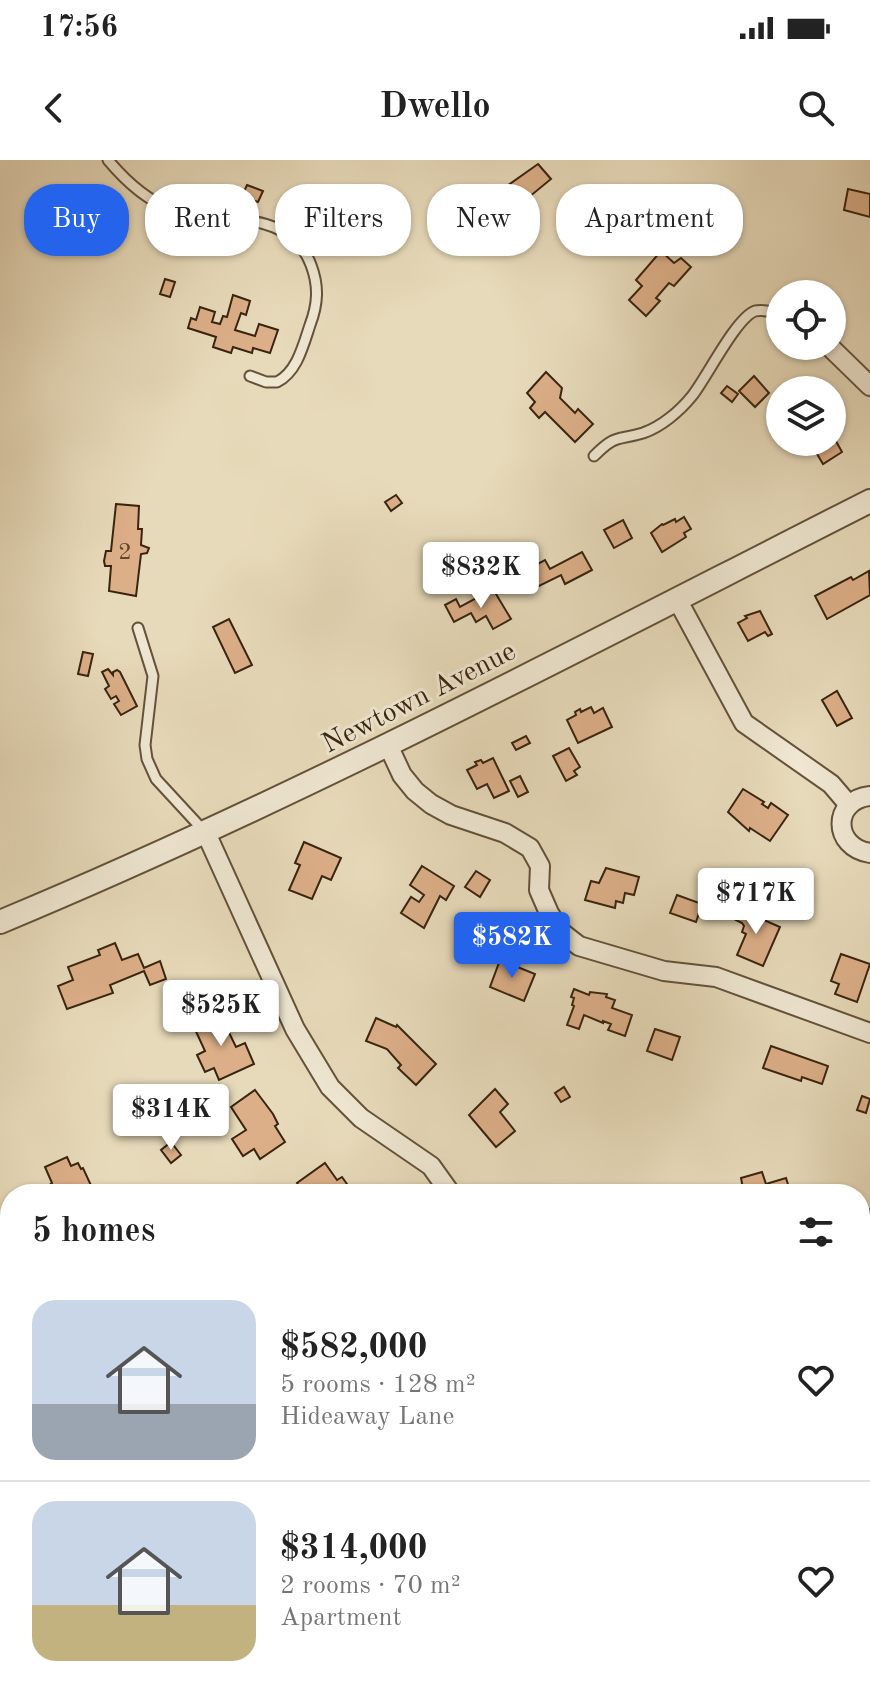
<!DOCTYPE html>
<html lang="en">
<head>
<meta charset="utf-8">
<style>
  :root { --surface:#fff; --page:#f6f6f6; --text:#222; --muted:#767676; --line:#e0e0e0; --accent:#2563eb }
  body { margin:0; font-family:"Old Standard TT",serif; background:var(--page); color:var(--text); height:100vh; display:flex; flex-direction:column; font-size:30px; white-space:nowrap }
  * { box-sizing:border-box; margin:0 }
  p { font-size:26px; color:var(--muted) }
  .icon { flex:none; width:44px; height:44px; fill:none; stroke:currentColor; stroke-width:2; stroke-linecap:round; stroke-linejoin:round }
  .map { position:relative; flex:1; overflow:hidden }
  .drawer { position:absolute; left:0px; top:1024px; width:870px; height:512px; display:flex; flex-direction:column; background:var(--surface); border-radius:32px 32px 0 0; box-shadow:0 2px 6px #0004 }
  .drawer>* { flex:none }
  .top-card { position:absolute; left:24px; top:24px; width:822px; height:72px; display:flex; gap:16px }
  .buttons { position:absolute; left:766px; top:120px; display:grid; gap:16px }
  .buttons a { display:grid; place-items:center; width:80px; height:80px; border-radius:50%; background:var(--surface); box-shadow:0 2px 6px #0004; font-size:40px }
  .price { position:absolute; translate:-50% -68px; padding:0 18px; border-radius:8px; background:#fff; color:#222; font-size:26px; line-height:52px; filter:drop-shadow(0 2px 4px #0008) }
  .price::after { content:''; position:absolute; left:50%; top:48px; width:24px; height:18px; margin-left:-12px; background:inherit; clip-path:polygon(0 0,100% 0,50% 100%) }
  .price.active { background:var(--accent); color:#fff }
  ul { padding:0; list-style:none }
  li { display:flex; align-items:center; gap:24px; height:200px; padding:0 32px }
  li+li { border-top:2px solid var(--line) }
  li span { display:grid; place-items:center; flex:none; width:224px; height:160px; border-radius:24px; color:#555 }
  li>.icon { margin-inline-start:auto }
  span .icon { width:96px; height:96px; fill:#fffc; stroke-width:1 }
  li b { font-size:34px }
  h2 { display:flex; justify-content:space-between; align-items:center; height:96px; padding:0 32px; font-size:34px }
  .chip { padding:0 28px; border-radius:32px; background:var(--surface); box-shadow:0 2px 6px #0004; font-size:28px; line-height:72px }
  .chip.active { background:var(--accent); color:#fff }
  .status { display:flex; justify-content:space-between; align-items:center; height:56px; padding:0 40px; background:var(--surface); direction:ltr }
  .status svg { height:22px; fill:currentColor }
  header { display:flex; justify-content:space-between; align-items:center; height:104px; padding:0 32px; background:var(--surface); font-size:36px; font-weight:600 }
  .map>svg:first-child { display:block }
</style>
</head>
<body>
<div class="status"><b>17:56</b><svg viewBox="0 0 49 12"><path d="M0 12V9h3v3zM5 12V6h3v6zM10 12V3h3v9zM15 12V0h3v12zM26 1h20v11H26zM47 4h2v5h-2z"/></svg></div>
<header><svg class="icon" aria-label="back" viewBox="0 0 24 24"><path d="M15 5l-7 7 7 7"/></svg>Dwello<svg class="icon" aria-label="search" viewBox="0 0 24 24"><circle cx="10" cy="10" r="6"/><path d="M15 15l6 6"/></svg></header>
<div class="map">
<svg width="870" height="1536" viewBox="0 0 870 1536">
  <rect width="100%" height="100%" fill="#e7daba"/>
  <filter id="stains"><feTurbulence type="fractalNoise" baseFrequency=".0025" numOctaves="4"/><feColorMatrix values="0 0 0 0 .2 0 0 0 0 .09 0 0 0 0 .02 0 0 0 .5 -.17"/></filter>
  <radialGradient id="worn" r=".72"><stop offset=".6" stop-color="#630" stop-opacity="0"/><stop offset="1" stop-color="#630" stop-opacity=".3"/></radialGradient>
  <!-- building -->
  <g fill="#dcaf88" stroke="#38240f" stroke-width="2">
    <path d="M 538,4 L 551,19 L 529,37 L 537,46 L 519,60 L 497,33 Z"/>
    <path d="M 247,25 L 263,31 L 258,42 L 242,36 Z"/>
    <path d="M 848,29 L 870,34 L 870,57 L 844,50 Z"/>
    <path d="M 222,65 L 244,74 L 239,88 L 225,83 L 224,86 L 215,83 Z"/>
    <path d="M 661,91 L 674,103 L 681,98 L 691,107 L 674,126 L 669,123 L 656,138 L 660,141 L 646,156 L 629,140 L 642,126 L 636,120 Z"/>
    <path d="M 165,119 L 175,122 L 170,137 L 160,134 Z"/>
    <path d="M 233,135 L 250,141 L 246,155 L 241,153 L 235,170 L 255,176 L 259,164 L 278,170 L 270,193 L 253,188 L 252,193 L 233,187 L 231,193 L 213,187 L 216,177 L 188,168 L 191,158 L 196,160 L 200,147 L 215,152 L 212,162 L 220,164 L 223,156 L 227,157 Z"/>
    <path d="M 546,212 L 562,228 L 560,238 L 575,253 L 578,249 L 593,264 L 575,282 L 545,252 L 539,258 L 530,248 L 535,242 L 527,233 Z"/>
    <path d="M 754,216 L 769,233 L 755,247 L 739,231 Z"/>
    <path d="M 727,226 L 738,234 L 732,242 L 721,233 Z"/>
    <path d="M 832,274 L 842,292 L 823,304 L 810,282 L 832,282 Z"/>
    <path d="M 396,335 L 402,343 L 391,351 L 385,342 Z"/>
    <path d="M 116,344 L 139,346 L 138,369 L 142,369 L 141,385 L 149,388 L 147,393 L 141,394 L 136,436 L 109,431 L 111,406 L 105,406 L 104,401 L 106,391 L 111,391 Z"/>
    <path d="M 684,357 L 691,369 L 684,373 L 686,377 L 662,392 L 651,373 L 662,364 L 663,365 L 675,359 L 676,362 Z"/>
    <path d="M 623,360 L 632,378 L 614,388 L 604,370 Z"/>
    <path d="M 582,392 L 592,410 L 565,424 L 561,415 L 537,427 L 528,409 L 545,400 L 550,409 Z"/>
    <path d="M 869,411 L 870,435 L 827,459 L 815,436 L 851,417 L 853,420 Z"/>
    <path d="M 493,429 L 511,459 L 493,469 L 486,456 L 476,462 L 471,453 L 454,462 L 445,445 L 456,439 L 460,447 Z"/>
    <path d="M 760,451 L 772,474 L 768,476 L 765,472 L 748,481 L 738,463 L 747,458 L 745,456 Z"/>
    <path d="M 229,459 L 252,505 L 235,513 L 213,467 Z"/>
    <path d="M 83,492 L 93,494 L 88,516 L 78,514 Z"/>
    <path d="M 108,509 L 113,515 L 113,512 L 117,510 L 120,512 L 137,546 L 121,555 L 114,544 L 119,541 L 116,536 L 111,539 L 105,529 L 109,526 L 102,512 Z"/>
    <path d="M 837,531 L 852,558 L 837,566 L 822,540 Z"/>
    <path d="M 591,547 L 594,553 L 603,548 L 612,567 L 578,583 L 567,560 L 576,555 L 575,552 L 580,549 L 581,552 Z"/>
    <path d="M 526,576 L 530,583 L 516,590 L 512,583 Z"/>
    <path d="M 569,588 L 580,607 L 574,611 L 577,615 L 566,621 L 553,596 Z"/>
    <path d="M 493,598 L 509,631 L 494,638 L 487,624 L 477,629 L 467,610 L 477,605 L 475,602 L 481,600 L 483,603 Z"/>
    <path d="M 520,616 L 528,632 L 518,637 L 510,621 Z"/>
    <path d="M 743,629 L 764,642 L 762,644 L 768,648 L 771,643 L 788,655 L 770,681 L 750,668 L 749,671 L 728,652 Z"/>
    <path d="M 304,682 L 341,698 L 331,720 L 322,716 L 312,739 L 289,730 L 300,705 L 295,703 Z"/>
    <path d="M 422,706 L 454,726 L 446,740 L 440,736 L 424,768 L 401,753 L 411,737 L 419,742 L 424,735 L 410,725 Z"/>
    <path d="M 606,708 L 639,717 L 634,735 L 625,733 L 623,743 L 616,741 L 615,748 L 585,740 L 591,721 L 599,723 Z"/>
    <path d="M 476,711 L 490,720 L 480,737 L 465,727 Z"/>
    <path d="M 677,735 L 702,744 L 696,762 L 670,753 Z"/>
    <path d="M 741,743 L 751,747 L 748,753 L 780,767 L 763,806 L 737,795 L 746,774 L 742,772 L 744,766 L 742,763 L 734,759 Z"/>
    <path d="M 115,783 L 122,800 L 138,794 L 144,808 L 160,801 L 166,819 L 150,825 L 144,811 L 110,825 L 113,833 L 67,849 L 58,826 L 73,820 L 68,807 L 100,795 L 98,790 Z"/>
    <path d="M 841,794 L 870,804 L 857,842 L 835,834 L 839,824 L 831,821 Z"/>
    <path d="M 500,800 L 535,814 L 524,841 L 490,827 Z"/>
    <path d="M 574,829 L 589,835 L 590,832 L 607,834 L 606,837 L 615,840 L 612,848 L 632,855 L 625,876 L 608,870 L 611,864 L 603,861 L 603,863 L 584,855 L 579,869 L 567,865 L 574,846 L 572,845 L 574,838 L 571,837 Z"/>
    <path d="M 219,852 L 236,887 L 245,883 L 254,904 L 219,920 L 214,908 L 205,912 L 197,895 L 205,891 L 193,865 Z"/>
    <path d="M 376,858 L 396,867 L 397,865 L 436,904 L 416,925 L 398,908 L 401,905 L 387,889 L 366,881 Z"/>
    <path d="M 655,869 L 680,877 L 672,900 L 647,891 Z"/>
    <path d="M 771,886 L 828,906 L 822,924 L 802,917 L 801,921 L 763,908 Z"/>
    <path d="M 564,927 L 570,937 L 561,942 L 555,933 Z"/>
    <path d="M 495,929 L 508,944 L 500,952 L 515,971 L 496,987 L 469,955 Z"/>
    <path d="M 255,930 L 273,954 L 278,964 L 275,966 L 285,982 L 260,999 L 254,989 L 243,996 L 232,979 L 246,970 L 231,947 Z"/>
    <path d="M 862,936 L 870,939 L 866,953 L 857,950 Z"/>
    <path d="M 156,942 L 160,951 L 147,957 L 151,966 L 141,970 L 133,952 Z"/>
    <path d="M 171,982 L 181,995 L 171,1003 L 161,990 Z"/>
    <path d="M 67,997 L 71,1006 L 78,1003 L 81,1009 L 83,1008 L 95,1034 L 50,1034 L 47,1027 L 52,1023 L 45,1007 Z"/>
    <path d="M 325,1003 L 337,1020 L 342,1017 L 354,1034 L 305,1034 L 297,1023 Z"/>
    <path d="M 762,1012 L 766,1024 L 786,1018 L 791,1034 L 744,1034 L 741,1018 Z"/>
    <path d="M 870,1049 L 870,1074 L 860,1064 Z"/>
    <path d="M 0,1193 L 10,1198 L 10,1223 L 2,1240 L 7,1242 L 4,1248 L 0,1246 Z"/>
    <path d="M 870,1365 L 870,1392 L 860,1395 L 860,1368 Z"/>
    <path d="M 26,1526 L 58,1526 L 48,1536 L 17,1536 Z"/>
  </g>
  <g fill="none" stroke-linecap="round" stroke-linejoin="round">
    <!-- service casing -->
    <g stroke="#64523a" stroke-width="13">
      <g id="service">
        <path d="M 108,0 C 124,19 146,40 171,49 C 219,65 289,46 311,105 C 319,126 318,144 310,165 C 303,186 297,212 277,222 L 266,222 L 250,216"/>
        <path d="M 594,296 C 616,274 616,281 643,273 C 661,267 680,251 692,236 C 707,217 736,158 755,151 C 764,149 772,152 780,154"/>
        <path d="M 138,468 L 153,516 L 145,585 L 147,599 L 156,619 L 204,671"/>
      </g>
    </g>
    <!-- minor casing -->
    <g stroke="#64523a" stroke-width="22">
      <g id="minor">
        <path d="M 829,186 L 870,226"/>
        <path d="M 677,439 L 744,563 L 831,624 L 849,645"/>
        <path d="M 388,585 L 402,615 L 415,631 L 431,644 L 451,655 L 505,673 L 530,688 L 540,706 L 539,730 L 549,753 L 561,772 L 579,786 L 664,811 L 716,817 L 870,873"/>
        <path d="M 870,636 C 832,640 832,687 870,693"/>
        <path d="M 206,673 L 295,869 L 330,927 L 361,958 L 431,1006 L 451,1034"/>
        <path d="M 860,1157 L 870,1164"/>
        <path d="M 860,1306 L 870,1304"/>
        <path d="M 0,1457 L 10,1449"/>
        <path d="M 700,1536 L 705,1526"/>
      </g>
    </g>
    <!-- tertiary casing -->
    <g stroke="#64523a" stroke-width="26">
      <path id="tertiary" d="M 0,762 C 298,638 582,487 870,341"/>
    </g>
    <!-- service -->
    <use href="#service" stroke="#efe7d2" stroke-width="9"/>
    <!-- minor -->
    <use href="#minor" stroke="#efe7d2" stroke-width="18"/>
    <!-- tertiary -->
    <use href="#tertiary" stroke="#efe7d2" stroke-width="22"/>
  </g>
  <g text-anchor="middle" stroke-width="6" stroke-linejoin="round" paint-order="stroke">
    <!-- number labels -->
    <g font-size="24" fill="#61472d">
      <text x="125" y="399">2</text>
    </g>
    <!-- street labels -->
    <g font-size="28" fill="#38240f" stroke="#efe7d2">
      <text transform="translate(418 536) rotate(-27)" y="10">Newtown Avenue</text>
    </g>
  </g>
  <rect width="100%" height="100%" filter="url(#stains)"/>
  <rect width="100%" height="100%" fill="url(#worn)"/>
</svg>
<div class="buttons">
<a><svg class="icon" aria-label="locate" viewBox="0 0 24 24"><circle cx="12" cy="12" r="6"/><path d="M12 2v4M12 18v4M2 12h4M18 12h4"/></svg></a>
<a><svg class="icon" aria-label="layers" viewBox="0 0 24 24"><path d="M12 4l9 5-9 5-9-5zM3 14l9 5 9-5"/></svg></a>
</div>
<b class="price" style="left:481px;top:450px">$832K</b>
<b class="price" style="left:756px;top:776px">$717K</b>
<b class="price active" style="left:512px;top:820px">$582K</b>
<b class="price" style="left:221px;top:888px">$525K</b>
<b class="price" style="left:171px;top:992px">$314K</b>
<div class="top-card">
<a class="chip active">Buy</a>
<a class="chip">Rent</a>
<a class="chip">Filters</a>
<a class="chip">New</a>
<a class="chip">Apartment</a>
</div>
<section class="drawer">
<h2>5 homes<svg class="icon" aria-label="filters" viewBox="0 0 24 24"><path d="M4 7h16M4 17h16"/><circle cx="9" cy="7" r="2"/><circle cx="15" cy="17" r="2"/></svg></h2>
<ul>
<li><span style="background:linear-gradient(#c9d6e8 65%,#9aa5b1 0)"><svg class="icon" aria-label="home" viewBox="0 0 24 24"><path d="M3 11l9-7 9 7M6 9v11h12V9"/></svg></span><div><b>$582,000</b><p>5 rooms · 128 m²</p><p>Hideaway Lane</p></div><svg class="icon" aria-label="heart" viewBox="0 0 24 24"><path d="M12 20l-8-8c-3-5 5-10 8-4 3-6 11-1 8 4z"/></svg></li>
<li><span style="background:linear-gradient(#c9d6e8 65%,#c2b280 0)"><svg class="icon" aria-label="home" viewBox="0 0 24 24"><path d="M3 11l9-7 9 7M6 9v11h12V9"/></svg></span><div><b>$314,000</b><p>2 rooms · 70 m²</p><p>Apartment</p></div><svg class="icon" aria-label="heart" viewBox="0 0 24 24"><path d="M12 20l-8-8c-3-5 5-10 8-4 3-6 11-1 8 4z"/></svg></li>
</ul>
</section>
</div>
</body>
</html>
